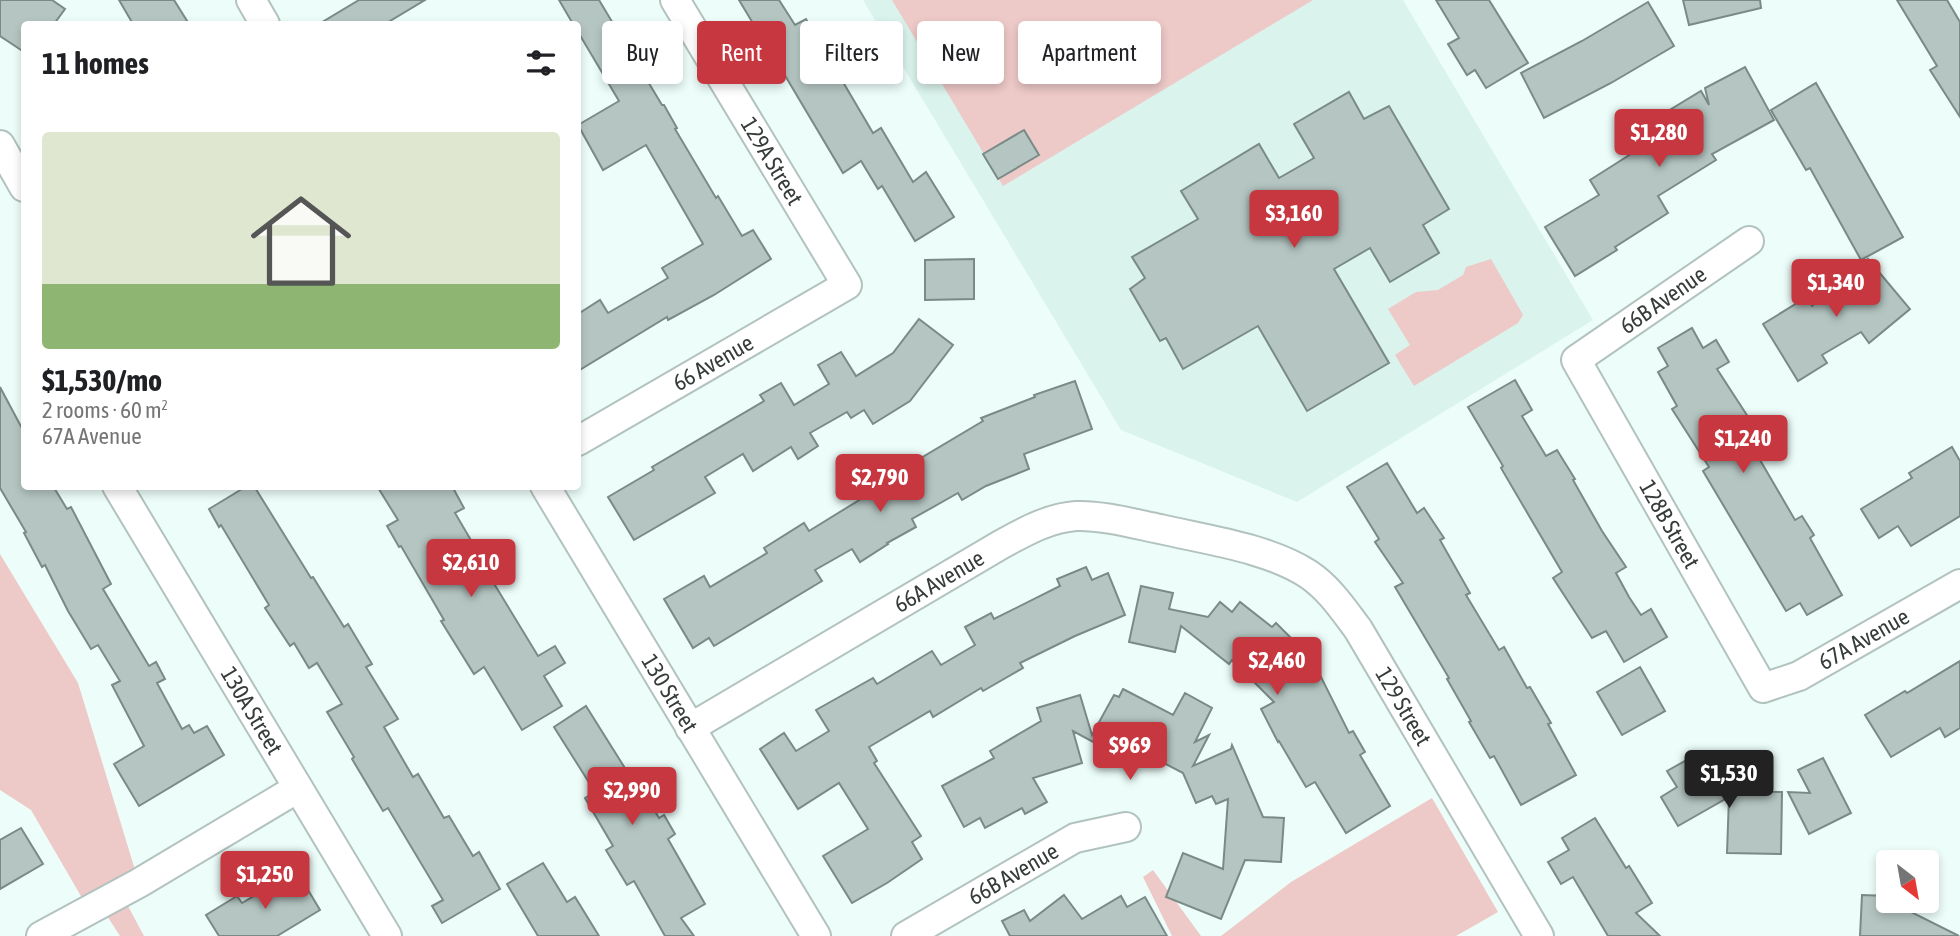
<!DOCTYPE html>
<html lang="en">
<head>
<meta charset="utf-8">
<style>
  :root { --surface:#fff; --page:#f6f6f6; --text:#202124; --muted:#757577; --accent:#c73740 }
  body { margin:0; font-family:"Asap Condensed",sans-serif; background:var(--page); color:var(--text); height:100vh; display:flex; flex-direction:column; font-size:26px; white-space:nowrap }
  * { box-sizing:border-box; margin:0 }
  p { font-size:23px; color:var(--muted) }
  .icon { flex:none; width:38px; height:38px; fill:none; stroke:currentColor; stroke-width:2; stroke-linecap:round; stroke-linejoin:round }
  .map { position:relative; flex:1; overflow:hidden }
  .sheet { position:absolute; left:21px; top:21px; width:560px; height:469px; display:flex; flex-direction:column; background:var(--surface); border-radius:7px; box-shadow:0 4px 10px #0003 }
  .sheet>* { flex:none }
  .top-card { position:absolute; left:602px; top:21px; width:665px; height:63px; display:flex; gap:14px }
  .needle { width:46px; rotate:149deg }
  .fabs { position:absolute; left:1876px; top:850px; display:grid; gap:14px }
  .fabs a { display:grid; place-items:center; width:63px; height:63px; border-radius:7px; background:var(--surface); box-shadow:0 4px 10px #0003; font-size:35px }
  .price { position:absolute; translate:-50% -60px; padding:0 16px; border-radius:7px; background:var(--accent); color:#fff; font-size:23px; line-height:46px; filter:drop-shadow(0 2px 4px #0008) }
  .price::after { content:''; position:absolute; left:50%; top:42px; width:21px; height:16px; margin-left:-10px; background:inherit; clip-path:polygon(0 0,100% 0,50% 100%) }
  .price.current { background:#222; color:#fff }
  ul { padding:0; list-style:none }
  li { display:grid; align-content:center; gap:14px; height:371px; padding:0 21px }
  li span { display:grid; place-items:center; height:217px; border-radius:7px; color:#555 }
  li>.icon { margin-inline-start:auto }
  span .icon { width:126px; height:126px; fill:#fffc; stroke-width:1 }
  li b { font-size:30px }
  h2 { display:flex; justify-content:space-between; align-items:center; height:84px; padding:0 21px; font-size:30px }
  .pill { padding:0 24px; border-radius:7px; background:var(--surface); box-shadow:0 4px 10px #0003; font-size:24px; line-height:63px }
  .pill.current { background:var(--accent); color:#fff }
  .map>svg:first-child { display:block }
</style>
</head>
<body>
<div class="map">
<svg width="1960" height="936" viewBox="0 0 1960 936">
  <rect width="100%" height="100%" fill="#edfefa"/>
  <!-- built -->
  <path fill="#daf3ed" d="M 863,0 L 1403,0 L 1593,320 L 1297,502 L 1121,430 Z"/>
  <!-- green -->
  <g fill="#edc9c7">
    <path d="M 892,0 L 1313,0 L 1003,186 Z"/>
    <path d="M 1491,259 L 1523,315 L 1518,323 L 1414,386 L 1395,355 L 1410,345 L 1388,309 L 1416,292 L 1438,290 L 1463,275 L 1466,267 Z"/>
    <path d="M 0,554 L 78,683 L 139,883 L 121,893 L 144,936 L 120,936 L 100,905 L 89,910 L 31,810 L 0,790 Z"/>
    <path d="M 1432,798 L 1498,912 L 1456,936 L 1221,936 L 1291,882 Z"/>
    <path d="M 1153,870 L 1201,936 L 1172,936 L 1143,877 Z"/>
  </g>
  <!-- building -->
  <g fill="#b5c6c2" stroke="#7a8a86" stroke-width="2">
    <path d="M 0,0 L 52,0 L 65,9 L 54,24 L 24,24 L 24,52 L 0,36 Z"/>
    <path d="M 119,0 L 174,0 L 189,24 L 133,24 Z"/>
    <path d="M 359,0 L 425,0 L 385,24 L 319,24 Z"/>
    <path d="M 559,0 L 599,0 L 662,105 L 664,105 L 677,128 L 675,129 L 716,198 L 718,196 L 742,236 L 753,230 L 771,259 L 714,295 L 668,320 L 667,317 L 578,371 L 578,314 L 600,300 L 608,313 L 668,278 L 662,268 L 703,244 L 646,145 L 603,170 L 578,125 L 619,101 L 578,32 L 578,24 L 573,24 Z"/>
    <path d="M 739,0 L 779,0 L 795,25 L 806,19 L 873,133 L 881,128 L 913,182 L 926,172 L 954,217 L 915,241 L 882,186 L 878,189 L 861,161 L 843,173 L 758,30 L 757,30 Z"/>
    <path d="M 1436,0 L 1489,0 L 1528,63 L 1486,88 L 1475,70 L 1467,75 L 1448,44 L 1459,38 Z"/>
    <path d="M 1683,0 L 1760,0 L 1761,8 L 1689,25 Z"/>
    <path d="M 1897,0 L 1947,0 L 1960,22 L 1960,117 L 1930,70 L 1937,66 Z"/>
    <path d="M 1648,2 L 1674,46 L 1611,83 L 1544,118 L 1521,73 L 1582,41 Z"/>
    <path d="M 1745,67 L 1774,120 L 1712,154 L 1716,160 L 1658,196 L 1668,213 L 1615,247 L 1617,250 L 1575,276 L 1545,227 L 1599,195 L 1590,180 L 1642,147 L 1638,140 L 1668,122 L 1663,114 L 1701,91 L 1709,105 L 1705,88 Z"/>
    <path d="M 1816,83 L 1903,237 L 1861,260 L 1810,168 L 1806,170 L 1771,110 Z"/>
    <path d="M 1349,92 L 1364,119 L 1389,106 L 1449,209 L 1423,225 L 1439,253 L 1390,282 L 1370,248 L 1334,269 L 1389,363 L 1307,411 L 1258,326 L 1183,369 L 1166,338 L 1160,341 L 1130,289 L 1145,278 L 1132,257 L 1198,219 L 1181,191 L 1259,144 L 1279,178 L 1314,158 L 1294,124 Z"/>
    <path d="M 1024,130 L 1039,155 L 998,179 L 983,154 Z"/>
    <path d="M 974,259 L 974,299 L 925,300 L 925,260 Z"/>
    <path d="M 1868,259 L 1910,309 L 1869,343 L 1861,332 L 1822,355 L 1827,363 L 1798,381 L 1763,324 L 1807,297 L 1812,306 Z"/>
    <path d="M 919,319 L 953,345 L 910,401 L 873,424 L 864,410 L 851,418 L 847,412 L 810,433 L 818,446 L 798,459 L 791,447 L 753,471 L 743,454 L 705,477 L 715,493 L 634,540 L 608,497 L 654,470 L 652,467 L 764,401 L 760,395 L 781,383 L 794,405 L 829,384 L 818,365 L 841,352 L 856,376 L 893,353 Z"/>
    <path d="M 1692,328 L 1703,348 L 1716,340 L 1729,362 L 1717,369 L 1752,423 L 1742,429 L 1795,520 L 1802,516 L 1814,535 L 1810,538 L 1842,595 L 1807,615 L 1800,603 L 1786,611 L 1703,471 L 1709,467 L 1672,409 L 1677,406 L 1658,372 L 1668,366 L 1658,348 Z"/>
    <path d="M 1515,380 L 1532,410 L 1522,416 L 1546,456 L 1557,450 L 1575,479 L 1573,480 L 1602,531 L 1626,567 L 1616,573 L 1629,597 L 1641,615 L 1651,609 L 1667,637 L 1624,662 L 1606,631 L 1592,638 L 1553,578 L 1562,572 L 1501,468 L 1503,466 L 1468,407 Z"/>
    <path d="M 1075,381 L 1092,429 L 1024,454 L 1029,469 L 986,486 L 962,500 L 958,493 L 912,519 L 916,527 L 887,543 L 888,544 L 860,562 L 852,549 L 815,570 L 822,581 L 714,646 L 709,638 L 693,648 L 664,599 L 704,576 L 710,587 L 767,553 L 764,548 L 804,523 L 809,531 L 869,494 L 863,484 L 907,461 L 909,465 L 983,421 L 981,418 L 1035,397 L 1034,395 Z"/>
    <path d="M 0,387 L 24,432 L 24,486 L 53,486 L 67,509 L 71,507 L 111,584 L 103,589 L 149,666 L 156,662 L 165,679 L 157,683 L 182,729 L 189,725 L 194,733 L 207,726 L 224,755 L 139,806 L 114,764 L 144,746 L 112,685 L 120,681 L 98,645 L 91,649 L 68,611 L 45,565 L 42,567 L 24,533 L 26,532 L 0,488 Z"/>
    <path d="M 1952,447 L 1960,461 L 1960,516 L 1911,546 L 1898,526 L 1879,538 L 1861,509 L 1912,478 L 1909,473 Z"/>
    <path d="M 1387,463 L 1417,513 L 1424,508 L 1444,538 L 1440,540 L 1470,593 L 1466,595 L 1499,650 L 1504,647 L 1527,688 L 1530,687 L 1551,723 L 1548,724 L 1576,775 L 1521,805 L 1494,756 L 1490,758 L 1469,722 L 1471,721 L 1447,679 L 1449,678 L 1395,587 L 1403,583 L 1375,542 L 1379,539 L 1347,487 Z"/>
    <path d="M 247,486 L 254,486 L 311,578 L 313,577 L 344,627 L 348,624 L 372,664 L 366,667 L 398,719 L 384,727 L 413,777 L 418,774 L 444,818 L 449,816 L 473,856 L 479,852 L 500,889 L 442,923 L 432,906 L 443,900 L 388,808 L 383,811 L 352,759 L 354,757 L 327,712 L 342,704 L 317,663 L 309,668 L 294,643 L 290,646 L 265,608 L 269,605 L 221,525 L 219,527 L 209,509 Z"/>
    <path d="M 377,486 L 452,486 L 464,508 L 455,513 L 492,576 L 490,577 L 538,656 L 555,646 L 565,663 L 544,676 L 562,706 L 522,730 L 484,667 L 474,674 L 441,621 L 444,620 L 401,546 L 399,547 L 387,526 L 398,520 Z"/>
    <path d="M 1086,567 L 1092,580 L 1108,573 L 1125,615 L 1075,636 L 1020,663 L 1023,668 L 983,691 L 981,688 L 933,717 L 930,711 L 869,747 L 877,761 L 874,763 L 921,836 L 912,842 L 922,859 L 887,883 L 852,903 L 823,856 L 868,829 L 839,783 L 798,809 L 760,749 L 784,733 L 796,751 L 829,731 L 816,710 L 873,678 L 877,684 L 932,651 L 941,665 L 975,645 L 965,627 L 991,613 L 994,619 L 1060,586 L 1057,579 Z"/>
    <path d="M 1141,586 L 1173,593 L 1169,609 L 1208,617 L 1220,602 L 1232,612 L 1240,602 L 1272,627 L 1276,623 L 1312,659 L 1349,733 L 1353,731 L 1365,752 L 1360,755 L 1390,806 L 1346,833 L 1315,782 L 1306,787 L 1279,741 L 1278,742 L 1261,709 L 1274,702 L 1241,669 L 1236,659 L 1235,663 L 1232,660 L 1229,664 L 1181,626 L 1175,652 L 1129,642 Z"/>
    <path d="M 1960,661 L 1960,728 L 1945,737 L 1940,728 L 1891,757 L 1865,715 L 1905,691 L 1907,693 Z"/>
    <path d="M 1640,667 L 1665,711 L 1622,735 L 1597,692 Z"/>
    <path d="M 1123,689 L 1173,715 L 1185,693 L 1212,708 L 1195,742 L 1209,735 L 1193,766 L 1231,749 L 1232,745 L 1263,817 L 1284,818 L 1281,862 L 1245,860 L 1221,919 L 1166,897 L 1183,853 L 1223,869 L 1228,799 L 1216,804 L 1212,796 L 1196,803 L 1183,773 L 1137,749 L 1130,762 L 1073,731 L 1082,763 L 1033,778 L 1047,802 L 1025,814 L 1022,808 L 985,828 L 980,818 L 964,827 L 942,786 L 994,758 L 990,751 L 1041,721 L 1037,708 L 1080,695 L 1092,735 L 1114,695 L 1119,697 Z"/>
    <path d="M 586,706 L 628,773 L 632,771 L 659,818 L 664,815 L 675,834 L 668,839 L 705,904 L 681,918 L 694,936 L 665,936 L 634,881 L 627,885 L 606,850 L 613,846 L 585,798 L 595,792 L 554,727 Z"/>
    <path d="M 1692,757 L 1711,790 L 1782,792 L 1781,854 L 1727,853 L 1729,797 L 1678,826 L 1661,797 L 1677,787 L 1667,771 Z"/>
    <path d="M 1823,758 L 1851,813 L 1809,834 L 1788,792 L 1810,793 L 1798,770 Z"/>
    <path d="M 1595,818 L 1626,868 L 1629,866 L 1652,903 L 1636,913 L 1660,936 L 1608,936 L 1573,877 L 1561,884 L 1548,862 L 1569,850 L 1562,838 Z"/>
    <path d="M 21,828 L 43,864 L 0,889 L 0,840 Z"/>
    <path d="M 543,863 L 567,902 L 575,897 L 599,936 L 538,936 L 507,884 Z"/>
    <path d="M 288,876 L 294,885 L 302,880 L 320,910 L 277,936 L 219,936 L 206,915 L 237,896 L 242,903 Z"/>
    <path d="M 1064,895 L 1082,919 L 1121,896 L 1127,907 L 1145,897 L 1167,936 L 1010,936 L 1002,921 L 1024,910 L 1030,921 Z"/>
    <path d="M 1862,895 L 1888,896 L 1888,901 L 1900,901 L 1899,906 L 1959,936 L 1860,936 Z"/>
  </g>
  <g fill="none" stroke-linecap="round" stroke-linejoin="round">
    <!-- minor casing -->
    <g stroke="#b2c3bf" stroke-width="32">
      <g id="minor">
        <path d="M 251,0 L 265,24"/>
        <path d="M 0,145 L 24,187"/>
        <path id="s1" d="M 1749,241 L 1576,360 L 1763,688 L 1799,676 L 1960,584"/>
        <path id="s2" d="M 578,441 L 847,285 L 675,0"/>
        <path id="s3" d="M 117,486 L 387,936"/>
        <path id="s4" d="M 545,486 L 816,936"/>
        <path id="s5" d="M 690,728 L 1002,544 C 1026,531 1049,518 1076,516 C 1102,515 1135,524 1160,529 C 1207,540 1268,548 1308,574 C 1329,588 1343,609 1358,629 L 1539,936"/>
        <path d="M 41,936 L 139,883 L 298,788"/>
        <path id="s6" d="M 906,936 L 1075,838 L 1126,827"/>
      </g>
    </g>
    <!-- minor -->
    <use href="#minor" stroke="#fff" stroke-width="28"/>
  </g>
  <g text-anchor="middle" stroke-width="5" stroke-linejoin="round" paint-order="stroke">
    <!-- street labels -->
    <g font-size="23" fill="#363c3b" stroke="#fff">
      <text transform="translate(772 161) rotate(59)" y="8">129A Street</text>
      <text transform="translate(1663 300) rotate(-35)" y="8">66B Avenue</text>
      <text dy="8" stroke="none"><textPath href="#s2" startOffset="156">66 Avenue</textPath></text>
      <text dy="8" stroke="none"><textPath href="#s1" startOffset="399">128B Street</textPath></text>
      <text dy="8" stroke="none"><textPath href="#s5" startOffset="289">66A Avenue</textPath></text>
      <text dy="8" stroke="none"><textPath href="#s1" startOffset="700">67A Avenue</textPath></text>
      <text dy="8" stroke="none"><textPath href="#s4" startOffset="242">130 Street</textPath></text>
      <text dy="8" stroke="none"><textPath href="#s5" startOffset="847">129 Street</textPath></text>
      <text dy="8" stroke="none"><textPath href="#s3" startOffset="262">130A Street</textPath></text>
      <text dy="8" stroke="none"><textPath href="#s6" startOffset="124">66B Avenue</textPath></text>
    </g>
  </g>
</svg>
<div class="fabs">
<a><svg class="needle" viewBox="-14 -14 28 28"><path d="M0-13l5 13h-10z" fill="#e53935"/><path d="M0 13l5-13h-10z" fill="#757577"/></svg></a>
</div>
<b class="price" style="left:1659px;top:169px">$1,280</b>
<b class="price" style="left:1294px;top:250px">$3,160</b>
<b class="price" style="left:1836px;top:319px">$1,340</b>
<b class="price" style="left:1743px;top:475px">$1,240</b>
<b class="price" style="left:880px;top:514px">$2,790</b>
<b class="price" style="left:471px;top:599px">$2,610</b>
<b class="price" style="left:1277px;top:697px">$2,460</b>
<b class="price" style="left:1130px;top:782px">$969</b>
<b class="price current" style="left:1729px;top:810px">$1,530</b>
<b class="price" style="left:632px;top:827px">$2,990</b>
<b class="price" style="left:265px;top:911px">$1,250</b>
<div class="top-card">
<a class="pill">Buy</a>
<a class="pill current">Rent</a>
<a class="pill">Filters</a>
<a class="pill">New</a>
<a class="pill">Apartment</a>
</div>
<section class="sheet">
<h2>11 homes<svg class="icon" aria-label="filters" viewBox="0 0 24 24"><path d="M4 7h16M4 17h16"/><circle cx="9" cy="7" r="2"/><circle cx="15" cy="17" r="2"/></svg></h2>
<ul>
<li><span style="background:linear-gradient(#dfe7d0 70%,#8fb573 0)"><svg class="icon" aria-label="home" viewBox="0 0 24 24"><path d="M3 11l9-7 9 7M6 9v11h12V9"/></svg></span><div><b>$1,530/mo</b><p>2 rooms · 60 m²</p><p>67A Avenue</p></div></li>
</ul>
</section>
</div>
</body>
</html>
